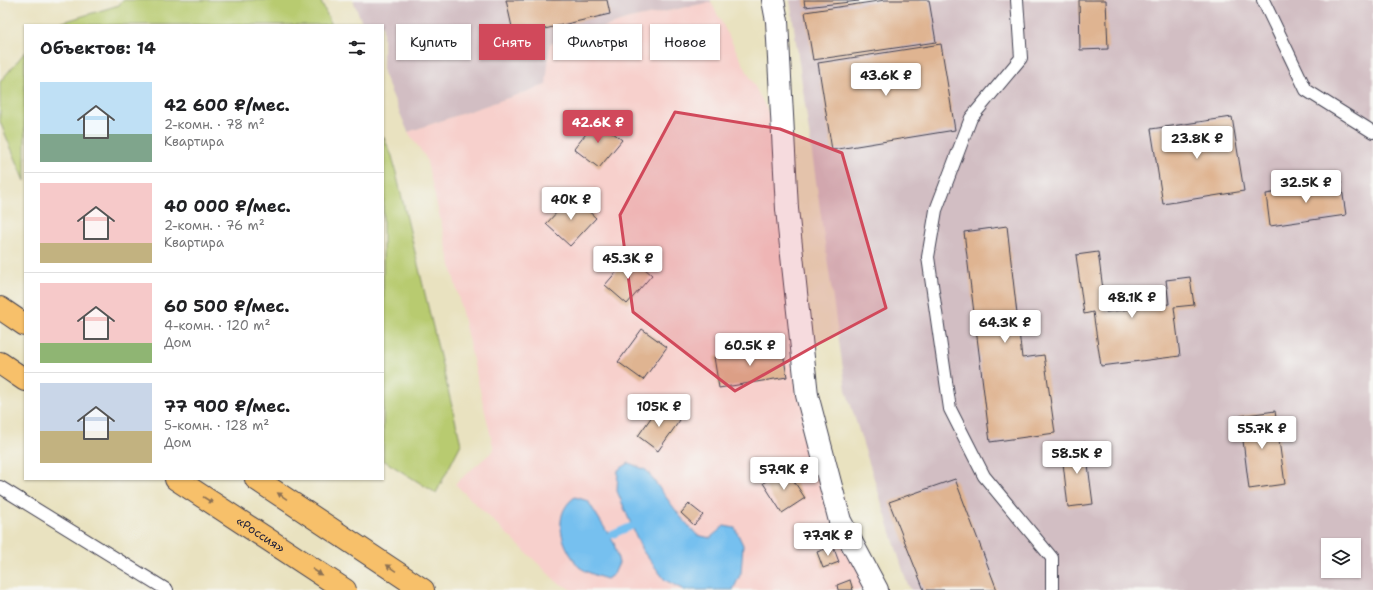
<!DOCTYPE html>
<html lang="ru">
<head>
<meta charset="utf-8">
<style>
  :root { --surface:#fff; --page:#f6f6f6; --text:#202124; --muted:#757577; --line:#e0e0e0; --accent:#d1495b }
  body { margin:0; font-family:"Shantell Sans",sans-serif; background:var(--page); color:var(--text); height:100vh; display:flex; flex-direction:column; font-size:15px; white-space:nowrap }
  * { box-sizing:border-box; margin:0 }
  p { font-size:13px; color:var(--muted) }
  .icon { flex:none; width:22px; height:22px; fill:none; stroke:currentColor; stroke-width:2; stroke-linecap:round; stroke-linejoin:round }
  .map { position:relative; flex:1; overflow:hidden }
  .sheet { position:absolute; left:24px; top:24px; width:360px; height:456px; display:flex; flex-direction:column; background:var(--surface); border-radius:0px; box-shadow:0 1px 3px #0004 }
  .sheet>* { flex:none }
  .banner { position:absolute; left:396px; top:24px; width:380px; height:36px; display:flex; gap:8px }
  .buttons { position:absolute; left:1321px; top:538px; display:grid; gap:8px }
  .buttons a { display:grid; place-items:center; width:40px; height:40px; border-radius:0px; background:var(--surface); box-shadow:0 1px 3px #0004; font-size:20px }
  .price { position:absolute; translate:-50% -34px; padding:0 9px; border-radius:4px; background:#fff; color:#222; font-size:13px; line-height:26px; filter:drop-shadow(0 1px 2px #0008) }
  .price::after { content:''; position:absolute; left:50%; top:24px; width:12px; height:9px; margin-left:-6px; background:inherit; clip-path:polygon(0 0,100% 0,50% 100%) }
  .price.selected { background:var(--accent); color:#fff }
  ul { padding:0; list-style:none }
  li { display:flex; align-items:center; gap:12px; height:100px; padding:0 16px }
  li+li { border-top:1px solid var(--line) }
  li span { display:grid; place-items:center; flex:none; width:112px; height:80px; border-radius:0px; color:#555 }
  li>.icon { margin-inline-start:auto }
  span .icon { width:48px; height:48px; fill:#fffc; stroke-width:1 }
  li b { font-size:17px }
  h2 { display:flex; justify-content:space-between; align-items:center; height:48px; padding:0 16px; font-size:17px }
  .chip { padding:0 14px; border-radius:0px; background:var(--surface); box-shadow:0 1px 3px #0004; font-size:14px; line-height:36px }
  .chip.selected { background:var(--accent); color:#fff }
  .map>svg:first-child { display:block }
</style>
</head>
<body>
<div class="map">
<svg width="1373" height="590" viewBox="0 0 1373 590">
  <rect width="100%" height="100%" fill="#f6f6f2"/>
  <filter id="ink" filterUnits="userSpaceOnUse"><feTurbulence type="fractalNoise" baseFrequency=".025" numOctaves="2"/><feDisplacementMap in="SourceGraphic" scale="8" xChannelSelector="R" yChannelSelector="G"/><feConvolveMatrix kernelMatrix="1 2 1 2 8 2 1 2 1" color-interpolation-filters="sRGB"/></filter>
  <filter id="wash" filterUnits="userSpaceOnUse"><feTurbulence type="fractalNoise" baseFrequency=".012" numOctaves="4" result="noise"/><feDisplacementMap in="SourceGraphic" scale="16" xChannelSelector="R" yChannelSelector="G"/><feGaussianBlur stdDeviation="0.9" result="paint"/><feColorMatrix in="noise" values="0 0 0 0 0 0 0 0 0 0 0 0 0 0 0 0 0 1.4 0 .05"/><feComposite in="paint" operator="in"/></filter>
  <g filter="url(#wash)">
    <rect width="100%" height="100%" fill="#e9e2c0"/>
    <!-- built -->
    <path fill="#f7d0cc" d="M 711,2 L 779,133 L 807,395 L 848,514 L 883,590 L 572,590 L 557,582 L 455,484 L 494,450 L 426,158 L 408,132 L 545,85 L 550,44 L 629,19 Z"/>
    <!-- industrial -->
    <g fill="#d2bec3" fill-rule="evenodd">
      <path d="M 353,0 L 711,0 L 711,2 L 629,19 L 550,44 L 546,85 L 408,132 L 383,73 L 383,25 L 363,25 Z"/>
      <path d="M 790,0 L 1373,0 L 1373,590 L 911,590 L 907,583 L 846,390 ZM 1328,545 L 1354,545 L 1354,571 L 1328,571 Z"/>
    </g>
    <!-- green -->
    <g fill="#b8cb6f" stroke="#6d7655">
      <path d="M 123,0 L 320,0 L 332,25 L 53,25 L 119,5 Z"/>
      <path d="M 25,52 L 25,181 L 0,122 L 0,82 Z"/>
      <path d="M 383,136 L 392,156 L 461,444 L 436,493 L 383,460 Z"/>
    </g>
    <!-- water -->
    <g fill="#76c0ef" stroke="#4c7195">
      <path d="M 629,463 L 646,470 L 680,516 L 697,535 L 710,538 L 724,526 L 735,528 L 743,545 L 741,573 L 733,590 L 684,590 L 665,580 L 642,550 L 617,491 L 618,470 Z"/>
      <path d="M 575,497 L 588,501 L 614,543 L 619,563 L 614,574 L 607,579 C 597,576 588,573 579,567 C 575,563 573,558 570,554 C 559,536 555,511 575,497 Z"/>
    </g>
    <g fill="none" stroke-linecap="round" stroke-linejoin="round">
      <!-- stream -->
      <path stroke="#76c0ef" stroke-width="7" d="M 609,536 L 632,526"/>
    </g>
    <g id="blocks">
      <!-- building -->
      <g fill="#dfb491">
        <path d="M 506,0 L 607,0 L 610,14 L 514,36 Z"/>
        <path d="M 804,0 L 859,0 L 859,1 L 805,7 Z"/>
        <path d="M 885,0 L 929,0 L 936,42 L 813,60 L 805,12 Z"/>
        <path d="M 1079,0 L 1106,0 L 1108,49 L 1080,50 Z"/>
        <path d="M 941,44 L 955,130 L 832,150 L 818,63 Z"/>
        <path d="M 1232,117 L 1244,191 L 1163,204 L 1151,129 Z"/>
        <path d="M 597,120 L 622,140 L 599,168 L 574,149 Z"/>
        <path d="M 1341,182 L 1346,215 L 1270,226 L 1266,194 Z"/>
        <path d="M 572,196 L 596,218 L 570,246 L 546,224 Z"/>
        <path d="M 1007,226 L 1022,358 L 1044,355 L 1055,433 L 990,442 L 964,232 Z"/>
        <path d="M 1098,252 L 1106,312 L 1169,304 L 1166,280 L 1190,277 L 1194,305 L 1174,307 L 1180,356 L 1101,366 L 1093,312 L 1084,314 L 1076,255 Z"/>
        <path d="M 630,256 L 652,275 L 627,304 L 605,285 Z"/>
        <path d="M 642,329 L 667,347 L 643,380 L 618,362 Z"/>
        <path d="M 782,346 L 787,377 L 719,388 L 714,357 Z"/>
        <path d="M 660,405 L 680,420 L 658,451 L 638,436 Z"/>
        <path d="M 1275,411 L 1285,484 L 1249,489 L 1240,416 Z"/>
        <path d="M 1085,442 L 1093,504 L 1068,507 L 1061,445 Z"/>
        <path d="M 786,469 L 805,498 L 782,513 L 763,483 Z"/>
        <path d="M 955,479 L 997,590 L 924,590 L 889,502 Z"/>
        <path d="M 689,504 L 703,515 L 694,525 L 681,513 Z"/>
        <path d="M 833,546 L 839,562 L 823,568 L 817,552 Z"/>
        <path d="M 850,580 L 853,590 L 838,590 L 837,585 Z"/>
      </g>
    </g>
  </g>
  <g filter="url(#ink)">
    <use href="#blocks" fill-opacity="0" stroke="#403f4f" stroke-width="1"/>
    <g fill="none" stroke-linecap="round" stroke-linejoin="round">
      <!-- lane casing -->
      <g stroke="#403f4f" stroke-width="14">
        <g id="lane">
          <path d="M 1017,0 L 1021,58 L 971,118 L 936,210 L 928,257 L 950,409 L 984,476 L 1052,558 L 1052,590"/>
          <path d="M 1263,0 L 1306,90 L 1373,132"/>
          <path d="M 0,487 L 167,590"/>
        </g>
      </g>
      <!-- street casing -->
      <g stroke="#403f4f" stroke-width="24">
        <path id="street" d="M 773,0 L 777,21 L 787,209 L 807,395 L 840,521 L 877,590"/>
      </g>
      <!-- highway casing -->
      <g stroke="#403f4f" stroke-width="24">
        <g id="highway">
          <path d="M 0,308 L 25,325"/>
          <path d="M 0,363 L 25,380"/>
          <path id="s1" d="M 176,479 L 345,590"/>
          <path d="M 256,479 L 423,590"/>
        </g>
      </g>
      <!-- lane -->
      <use href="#lane" stroke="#fff" stroke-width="12"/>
      <!-- street -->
      <use href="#street" stroke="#fff" stroke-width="22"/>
      <!-- highway -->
      <use href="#highway" stroke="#f7c06b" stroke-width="22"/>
    </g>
    <!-- one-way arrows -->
    <defs><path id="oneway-solid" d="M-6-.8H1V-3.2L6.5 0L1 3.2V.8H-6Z"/></defs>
    <g fill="#8c7153">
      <use href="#oneway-solid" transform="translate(282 496) rotate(-146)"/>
      <use href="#oneway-solid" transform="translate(208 500) rotate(33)"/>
      <use href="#oneway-solid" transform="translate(391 568) rotate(-146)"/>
      <use href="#oneway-solid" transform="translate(317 572) rotate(33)"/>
    </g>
  </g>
  <!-- marked area -->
  <path fill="#d1495b" fill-opacity="0.2" stroke="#d1495b" stroke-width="3" stroke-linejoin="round" d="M 675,112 L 780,129 L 842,153 L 886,308 L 818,344 L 735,391 L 633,312 L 620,215 Z"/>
  <g text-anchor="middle" stroke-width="4" stroke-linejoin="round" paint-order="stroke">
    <!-- street labels -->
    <g font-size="12" fill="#22223b" stroke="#f6f6f2">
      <text dy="4" stroke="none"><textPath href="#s1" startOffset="101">«Россия»</textPath></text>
    </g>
  </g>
</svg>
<div class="buttons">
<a><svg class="icon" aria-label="layers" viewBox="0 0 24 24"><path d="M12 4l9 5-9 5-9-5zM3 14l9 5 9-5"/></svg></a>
</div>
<b class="price" style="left:886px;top:97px">43.6K ₽</b>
<b class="price selected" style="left:598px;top:144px">42.6K ₽</b>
<b class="price" style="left:1197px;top:160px">23.8K ₽</b>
<b class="price" style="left:1306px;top:204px">32.5K ₽</b>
<b class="price" style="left:571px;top:221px">40K ₽</b>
<b class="price" style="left:628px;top:280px">45.3K ₽</b>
<b class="price" style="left:1132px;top:319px">48.1K ₽</b>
<b class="price" style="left:1005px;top:344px">64.3K ₽</b>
<b class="price" style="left:750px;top:367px">60.5K ₽</b>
<b class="price" style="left:659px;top:428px">105K ₽</b>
<b class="price" style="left:1262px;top:450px">55.7K ₽</b>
<b class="price" style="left:1077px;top:475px">58.5K ₽</b>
<b class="price" style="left:784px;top:491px">57.9K ₽</b>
<b class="price" style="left:828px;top:557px">77.9K ₽</b>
<div class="banner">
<a class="chip">Купить</a>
<a class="chip selected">Снять</a>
<a class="chip">Фильтры</a>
<a class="chip">Новое</a>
</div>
<section class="sheet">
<h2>Объектов: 14<svg class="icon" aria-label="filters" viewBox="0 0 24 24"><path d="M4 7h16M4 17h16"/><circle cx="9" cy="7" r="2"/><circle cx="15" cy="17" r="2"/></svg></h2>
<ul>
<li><span style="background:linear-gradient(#bfe0f5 65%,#7fa58c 0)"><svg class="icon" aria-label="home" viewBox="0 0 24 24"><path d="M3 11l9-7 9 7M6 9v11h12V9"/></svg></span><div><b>42 600 ₽/мес.</b><p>2-комн. · 78 m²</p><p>Квартира</p></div></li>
<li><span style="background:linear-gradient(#f6c9c9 75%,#c2b280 0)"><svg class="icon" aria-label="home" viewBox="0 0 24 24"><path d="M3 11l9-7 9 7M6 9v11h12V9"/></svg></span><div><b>40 000 ₽/мес.</b><p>2-комн. · 76 m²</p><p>Квартира</p></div></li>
<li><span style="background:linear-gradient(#f6c9c9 75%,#8fb573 0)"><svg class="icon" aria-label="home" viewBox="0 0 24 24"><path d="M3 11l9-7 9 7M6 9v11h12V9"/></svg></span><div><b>60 500 ₽/мес.</b><p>4-комн. · 120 m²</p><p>Дом</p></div></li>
<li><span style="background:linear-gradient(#c9d6e8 60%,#c2b280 0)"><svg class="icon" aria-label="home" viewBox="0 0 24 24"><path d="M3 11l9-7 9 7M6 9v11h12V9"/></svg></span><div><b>77 900 ₽/мес.</b><p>5-комн. · 128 m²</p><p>Дом</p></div></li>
</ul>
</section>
</div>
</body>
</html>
